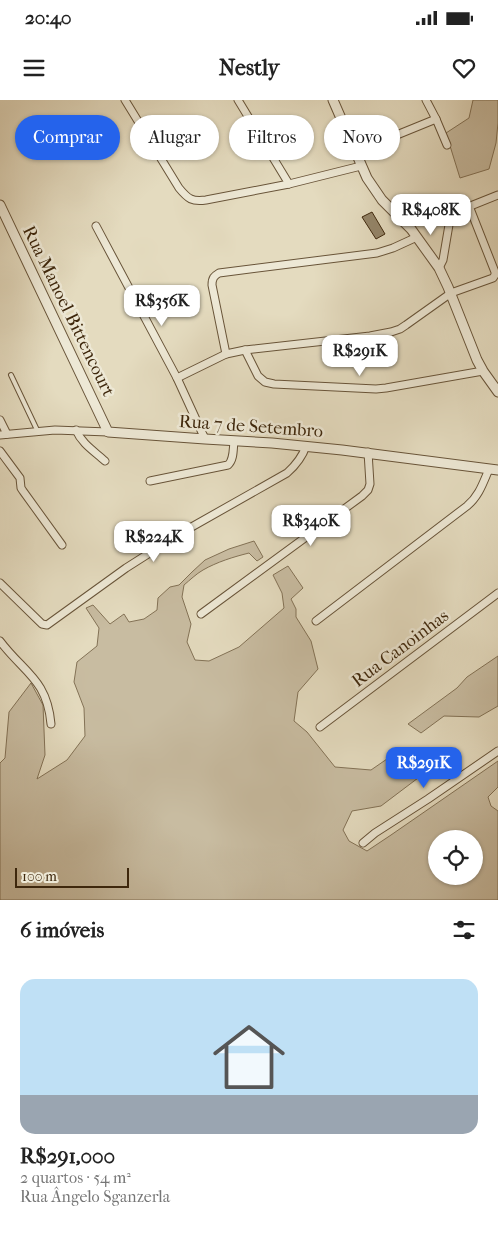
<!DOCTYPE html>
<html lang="pt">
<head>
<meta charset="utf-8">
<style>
  :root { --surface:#fff; --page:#f2f2f2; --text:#222; --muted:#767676; --line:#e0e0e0; --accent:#2563eb }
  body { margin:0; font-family:"IM FELL French Canon",serif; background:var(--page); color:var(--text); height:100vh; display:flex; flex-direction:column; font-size:19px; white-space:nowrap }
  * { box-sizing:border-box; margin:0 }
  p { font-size:16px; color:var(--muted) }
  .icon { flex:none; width:28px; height:28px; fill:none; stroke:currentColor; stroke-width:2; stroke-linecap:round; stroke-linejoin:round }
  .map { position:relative; height:800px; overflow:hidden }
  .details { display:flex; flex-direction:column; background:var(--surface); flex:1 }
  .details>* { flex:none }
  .banner { position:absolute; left:15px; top:15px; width:469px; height:45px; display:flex; gap:10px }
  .tools { position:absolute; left:428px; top:730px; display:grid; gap:10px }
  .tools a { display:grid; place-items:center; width:55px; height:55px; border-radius:50%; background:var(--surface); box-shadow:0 1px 4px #0004; font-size:25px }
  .scale { position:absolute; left:15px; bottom:12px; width:114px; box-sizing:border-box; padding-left:5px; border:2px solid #3e270c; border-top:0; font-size:14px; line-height:18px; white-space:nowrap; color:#3e270c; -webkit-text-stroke:4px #ede8d5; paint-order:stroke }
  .price { position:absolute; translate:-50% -42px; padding:0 11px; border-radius:10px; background:#fff; color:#222; font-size:16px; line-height:32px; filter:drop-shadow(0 1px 2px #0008) }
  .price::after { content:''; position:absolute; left:50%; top:30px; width:15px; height:11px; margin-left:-8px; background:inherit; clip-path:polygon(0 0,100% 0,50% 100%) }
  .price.selected { background:var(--accent); color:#fff }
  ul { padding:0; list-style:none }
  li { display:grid; align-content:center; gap:10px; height:265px; padding:0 20px }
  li+li { border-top:1px solid var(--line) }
  li span { display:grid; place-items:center; height:155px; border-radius:15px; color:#555 }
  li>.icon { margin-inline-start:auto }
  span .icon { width:90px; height:90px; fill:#fffc; stroke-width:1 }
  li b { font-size:21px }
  h2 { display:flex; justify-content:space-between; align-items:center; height:60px; padding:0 20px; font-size:21px }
  .pill { padding:0 18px; border-radius:22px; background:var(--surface); box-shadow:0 1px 4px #0004; font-size:18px; line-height:45px }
  .pill.selected { background:var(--accent); color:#fff }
  .status { display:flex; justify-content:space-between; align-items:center; height:35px; padding:0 25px; background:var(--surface); direction:ltr }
  .status svg { height:14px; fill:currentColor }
  header { display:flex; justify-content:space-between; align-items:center; height:65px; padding:0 20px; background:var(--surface); font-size:22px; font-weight:700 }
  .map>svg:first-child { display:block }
</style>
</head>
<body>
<div class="status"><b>20:40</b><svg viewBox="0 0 49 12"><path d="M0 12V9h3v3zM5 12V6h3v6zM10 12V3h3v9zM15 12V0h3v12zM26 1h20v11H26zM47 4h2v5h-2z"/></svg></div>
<header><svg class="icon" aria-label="menu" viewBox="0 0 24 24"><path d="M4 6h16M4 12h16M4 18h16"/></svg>Nestly<svg class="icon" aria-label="heart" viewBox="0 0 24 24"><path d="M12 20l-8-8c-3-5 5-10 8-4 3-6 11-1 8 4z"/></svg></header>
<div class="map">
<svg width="498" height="800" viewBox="0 0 498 800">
  <rect width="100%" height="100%" fill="#e4dbbf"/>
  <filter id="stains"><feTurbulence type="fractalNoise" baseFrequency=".004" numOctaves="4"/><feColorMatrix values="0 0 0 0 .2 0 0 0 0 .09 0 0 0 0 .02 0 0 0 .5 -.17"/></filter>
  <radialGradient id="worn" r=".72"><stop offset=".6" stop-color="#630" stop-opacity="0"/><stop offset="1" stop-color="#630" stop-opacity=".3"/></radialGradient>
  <!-- green -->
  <g fill="#c8bca1" stroke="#837256" fill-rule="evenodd">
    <path d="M 473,0 L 498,0 L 498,23 L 496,43 L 489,69 L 460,78 L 446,33 L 469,18 Z"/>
    <path d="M 254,441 L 263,457 L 257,461 L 249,453 C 233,457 217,462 203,470 C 196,474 190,480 184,485 L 182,497 L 191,524 L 187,542 L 195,560 L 209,561 L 239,547 L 284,508 L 282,493 L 273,475 L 288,466 L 303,488 L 291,499 L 296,509 L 296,517 L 311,541 L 318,569 L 298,592 L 294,621 L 307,632 L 335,667 L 371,670 L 400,650 L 408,648 L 422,675 L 381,706 L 352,711 L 343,730 L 349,741 L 367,751 L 391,735 L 498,661 L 498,687 L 488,697 L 491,706 L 498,711 L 498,800 L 0,800 L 0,663 L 5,658 L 9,612 L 31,583 L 43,605 L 45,655 L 37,679 L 67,660 L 85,636 L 84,608 L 74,582 L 77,562 L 97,546 L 99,528 L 86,508 L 93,505 L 110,524 L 124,514 L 129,522 L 144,519 L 157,510 L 158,498 L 170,487 L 179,485 L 192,472 L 205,460 L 229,449 ZM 436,739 L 474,739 L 474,776 L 436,776 Z"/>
    <path d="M 498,556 L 498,606 L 479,617 L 444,616 L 421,633 L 408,624 L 457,588 L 467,577 Z"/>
  </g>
  <!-- building -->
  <path fill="#948569" stroke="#3e270c" d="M 372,112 L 385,134 L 376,139 L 362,117 Z"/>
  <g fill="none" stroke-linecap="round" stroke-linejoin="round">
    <!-- service casing -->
    <g stroke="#685439" stroke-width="6">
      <path id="service" d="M 11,275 L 38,332"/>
    </g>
    <!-- minor casing -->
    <g stroke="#685439" stroke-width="9">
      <g id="minor">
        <path d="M 125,0 L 179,88 C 188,99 192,102 206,100 L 289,84 L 361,66"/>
        <path d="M 238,0 L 289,84"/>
        <path d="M 436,19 L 447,45"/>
        <path d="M 355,52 L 436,19 L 426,0"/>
        <path d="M 96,126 L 177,278 L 205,339"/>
        <path d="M 439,168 L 443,160 L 450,119 L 453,113 L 498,95"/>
        <path d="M 245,250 L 258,276 L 265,282 L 274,284 L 376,289 L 386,288 L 483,271"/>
        <path d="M 226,254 L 212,185 C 212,178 214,176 219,173 L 377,153 L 393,148 L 417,137"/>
        <path d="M 177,278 L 226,254 L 245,250 L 370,236 L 391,232 L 400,229 L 406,225 L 451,193 L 493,178 L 495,175 L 495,172 L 469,106"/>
        <path d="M 0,320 L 7,334"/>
        <path d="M 76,330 C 82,344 94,351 105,361"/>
        <path d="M 0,335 L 55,330 L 108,332"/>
        <path d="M 0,351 L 20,378 L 21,388 L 23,391 L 62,445"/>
        <path d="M 150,381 L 228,365 C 234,360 233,349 234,341"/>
        <path d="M 0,483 L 42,524 L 47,525 L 126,468 L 181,433 L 287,373 C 296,365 302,358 306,346"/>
        <path d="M 201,514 L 362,396 L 368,390 L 370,384 L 368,352"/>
        <path d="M 316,521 L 467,406 C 479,396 483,383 489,369"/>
        <path d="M 0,541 C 24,573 47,579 51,624"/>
        <path d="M 320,627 L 498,493"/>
        <path d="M 363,743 L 375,733 L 428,699 L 498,651"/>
      </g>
    </g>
    <!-- tertiary casing -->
    <g stroke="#685439" stroke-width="11">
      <g id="tertiary">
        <path d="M 333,0 L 367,78 L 382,100 L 411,129 L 439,168 L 448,187 L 477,260 L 483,271 L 498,292"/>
        <path d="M 0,105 L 108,332 L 205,339 L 272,343 L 342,350 L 498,370"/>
      </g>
    </g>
    <!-- service -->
    <use href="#service" stroke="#ede8d5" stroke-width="4"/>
    <!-- minor -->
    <use href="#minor" stroke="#ede8d5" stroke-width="7"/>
    <!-- tertiary -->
    <use href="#tertiary" stroke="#ede8d5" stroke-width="9"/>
  </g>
  <g text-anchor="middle" stroke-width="5" stroke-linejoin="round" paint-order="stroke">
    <!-- street labels -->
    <g font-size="18" fill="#3e270c" stroke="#ede8d5">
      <text transform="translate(69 211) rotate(64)" y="6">Rua Manoel Bittencourt</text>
      <text transform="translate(251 326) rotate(4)" y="6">Rua 7 de Setembro</text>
      <text transform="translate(400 548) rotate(-37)" y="6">Rua Canoinhas</text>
    </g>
  </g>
  <rect width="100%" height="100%" filter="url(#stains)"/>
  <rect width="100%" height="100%" fill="url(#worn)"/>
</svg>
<div class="tools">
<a><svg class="icon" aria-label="locate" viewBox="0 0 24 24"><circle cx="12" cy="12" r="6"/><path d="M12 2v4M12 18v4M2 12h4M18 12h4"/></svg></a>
</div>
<div class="scale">100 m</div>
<b class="price" style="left:431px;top:136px">R$408K</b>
<b class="price" style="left:162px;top:227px">R$356K</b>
<b class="price" style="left:360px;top:277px">R$291K</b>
<b class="price" style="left:311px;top:447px">R$340K</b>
<b class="price" style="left:154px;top:463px">R$224K</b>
<b class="price selected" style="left:424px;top:689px">R$291K</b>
<div class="banner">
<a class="pill selected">Comprar</a>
<a class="pill">Alugar</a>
<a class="pill">Filtros</a>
<a class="pill">Novo</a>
</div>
</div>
<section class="details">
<h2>6 imóveis<svg class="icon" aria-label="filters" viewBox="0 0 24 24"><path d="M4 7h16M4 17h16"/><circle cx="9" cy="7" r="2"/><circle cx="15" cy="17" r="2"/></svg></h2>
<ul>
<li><span style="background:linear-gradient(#bfe0f5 75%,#9aa5b1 0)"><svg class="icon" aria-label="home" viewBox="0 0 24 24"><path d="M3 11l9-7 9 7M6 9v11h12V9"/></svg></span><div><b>R$291,000</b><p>2 quartos · 54 m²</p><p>Rua Ângelo Sganzerla</p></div></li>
</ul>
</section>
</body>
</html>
